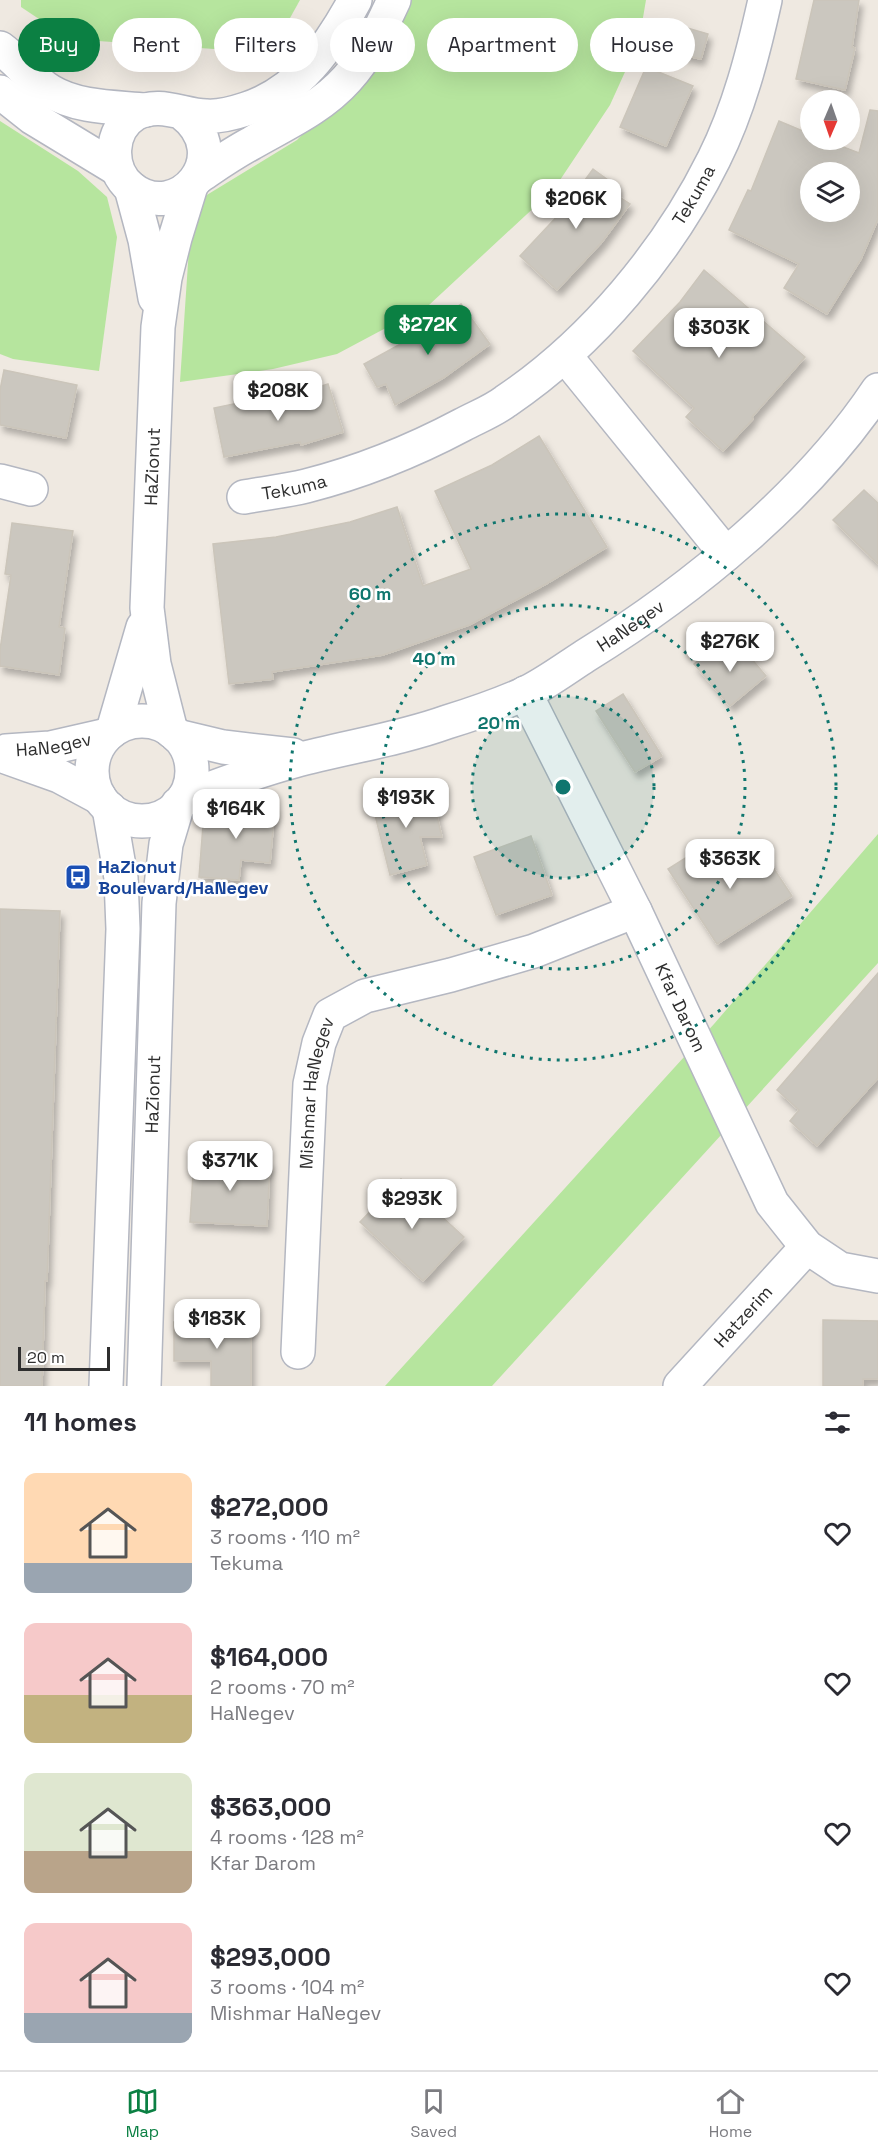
<!DOCTYPE html>
<html lang="en">
<head>
<meta charset="utf-8">
<style>
  :root { --surface:#fff; --page:#f7f7f7; --text:#2b2b33; --muted:#7c7c81; --line:#e1e1e2; --accent:#0b8043 }
  body { margin:0; font-family:"Space Grotesk",sans-serif; background:var(--page); color:var(--text); height:100vh; display:flex; flex-direction:column; font-size:22px; white-space:nowrap }
  * { box-sizing:border-box; margin:0 }
  p { font-size:20px; color:var(--muted) }
  .icon { flex:none; width:33px; height:33px; fill:none; stroke:currentColor; stroke-width:2; stroke-linecap:round; stroke-linejoin:round }
  .map { position:relative; height:1386px; overflow:hidden }
  .drawer { display:flex; flex-direction:column; background:var(--surface); flex:1 }
  .drawer>* { flex:none }
  .top-card { position:absolute; left:18px; top:18px; width:843px; height:54px; display:flex; gap:12px }
  .needle { width:39px; rotate:182deg }
  .fabs { position:absolute; left:800px; top:90px; display:grid; gap:12px }
  .fabs a { display:grid; place-items:center; width:60px; height:60px; border-radius:50%; background:var(--surface); box-shadow:0 6px 24px #0002; font-size:30px }
  .scale { position:absolute; left:18px; bottom:15px; width:92px; box-sizing:border-box; padding-left:6px; border:3px solid #2e2e2e; border-top:0; font-size:16px; line-height:21px; white-space:nowrap; color:#2e2e2e; -webkit-text-stroke:4px #fff; paint-order:stroke }
  .price { position:absolute; translate:-50% -51px; padding:0 14px; border-radius:12px; background:#fff; color:#222; font-size:20px; line-height:39px; filter:drop-shadow(0 2px 3px #0008) }
  .price::after { content:''; position:absolute; left:50%; top:36px; width:18px; height:14px; margin-left:-9px; background:inherit; clip-path:polygon(0 0,100% 0,50% 100%) }
  .price.on { background:var(--accent); color:#fff }
  ul { padding:0; list-style:none }
  li { display:flex; align-items:center; gap:18px; height:150px; padding:0 24px }
  li span { display:grid; place-items:center; flex:none; width:168px; height:120px; border-radius:12px; color:#555 }
  li>.icon { margin-inline-start:auto }
  span .icon { width:72px; height:72px; fill:#fffc; stroke-width:1 }
  li b { font-size:26px }
  h2 { display:flex; justify-content:space-between; align-items:center; height:72px; padding:0 24px; font-size:26px }
  .pill { padding:0 21px; border-radius:27px; background:var(--surface); box-shadow:0 6px 24px #0002; font-size:21px; line-height:54px }
  .pill.on { background:var(--accent); color:#fff }
  .dock { display:flex; justify-content:space-around; align-items:center; height:84px; border-top:2px solid var(--line); background:var(--surface); font-size:16px; color:var(--muted) }
  .dock a { display:grid; justify-items:center; gap:3px }
  .dock .on { color:var(--accent) }
  .map>svg:first-child { display:block }
</style>
</head>
<body>
<div class="map">
<svg width="878" height="1386" viewBox="0 0 878 1386">
  <defs>
    <filter id="shadow"><feDropShadow dx="3.5" dy="6" stdDeviation="3" flood-color="#0004"/></filter>
  </defs>
  <rect width="100%" height="100%" fill="#efe9e1"/>
  <!-- green -->
  <g fill="#b6e59e">
    <path d="M 21,0 L 300,0 L 285,27 L 243,51 L 69,39 L 21,7 Z"/>
    <path d="M 408,0 L 646,0 L 639,41 L 610,105 L 554,189 L 429,305 L 337,354 L 273,369 L 180,382 L 192,204 L 297,140 L 369,67 Z"/>
    <path d="M 0,121 L 78,171 L 107,197 L 117,237 L 99,371 L 13,359 L 0,354 Z"/>
    <path d="M 878,834 L 878,963 L 492,1386 L 385,1386 L 714,1024 Z"/>
  </g>
  <!-- building -->
  <g fill="#cbc7bf" stroke="#cbc5ba" stroke-width="1.5" fill-rule="evenodd" filter="url(#shadow)">
    <path d="M 814,0 L 859,0 L 852,47 L 855,48 L 845,90 L 796,79 Z"/>
    <path d="M 660,20 L 708,34 L 701,59 L 652,48 Z"/>
    <path d="M 646,67 L 693,86 L 666,146 L 620,127 Z"/>
    <path d="M 870,110 L 878,111 L 878,219 L 861,259 L 827,314 L 784,288 L 799,264 L 729,230 L 748,190 L 751,191 L 779,121 L 810,134 L 810,140 L 825,140 L 859,153 ZM 810,172 L 849,172 L 849,212 L 810,212 Z"/>
    <path d="M 593,169 L 619,188 L 615,194 L 630,204 L 602,242 L 557,290 L 520,256 L 563,210 Z"/>
    <path d="M 704,270 L 805,357 L 752,417 L 753,419 L 723,451 L 686,417 L 694,408 L 633,351 L 680,302 Z"/>
    <path d="M 461,304 L 490,344 L 443,378 L 395,405 L 386,384 L 377,387 L 364,364 L 417,335 Z"/>
    <path d="M 4,370 L 77,385 L 66,438 L 0,425 L 0,390 Z"/>
    <path d="M 328,384 L 343,432 L 301,445 L 300,442 L 224,457 L 214,408 L 258,399 L 259,406 Z"/>
    <path d="M 539,436 L 607,547 L 546,584 L 469,625 L 383,655 L 272,672 L 273,679 L 229,684 L 213,544 L 276,537 L 350,522 L 397,507 L 423,586 L 471,569 L 435,491 L 492,465 Z"/>
    <path d="M 864,490 L 878,503 L 878,564 L 833,520 Z"/>
    <path d="M 12,523 L 73,531 L 59,627 L 65,628 L 59,675 L 0,666 L 0,650 L 11,575 L 5,574 Z"/>
    <path d="M 722,641 L 736,658 L 745,651 L 766,676 L 730,706 L 694,664 Z"/>
    <path d="M 623,694 L 662,756 L 635,772 L 596,711 Z"/>
    <path d="M 430,788 L 442,837 L 420,837 L 427,865 L 390,875 L 372,803 Z"/>
    <path d="M 226,803 L 275,807 L 270,863 L 241,860 L 239,880 L 199,877 L 203,825 L 216,826 L 218,806 Z"/>
    <path d="M 531,836 L 552,895 L 496,915 L 474,857 Z"/>
    <path d="M 706,845 L 721,870 L 759,846 L 792,896 L 717,944 L 668,869 Z"/>
    <path d="M 0,909 L 60,911 L 47,1281 L 45,1281 L 42,1386 L 0,1386 Z"/>
    <path d="M 878,973 L 878,1078 L 817,1146 L 790,1121 L 799,1110 L 777,1090 Z"/>
    <path d="M 194,1158 L 270,1162 L 267,1226 L 190,1222 Z"/>
    <path d="M 401,1179 L 464,1237 L 423,1281 L 360,1222 Z"/>
    <path d="M 823,1320 L 878,1321 L 878,1379 L 863,1379 L 863,1386 L 823,1386 Z"/>
    <path d="M 174,1322 L 251,1323 L 251,1386 L 211,1386 L 211,1361 L 174,1361 Z"/>
  </g>
  <g fill="none" stroke-linecap="round" stroke-linejoin="round">
    <!-- minor casing -->
    <g stroke="#b4b7c1" stroke-width="36">
      <g id="minor">
        <path d="M 0,48 C 18,61 31,79 50,91 C 78,108 114,107 146,110"/>
        <path d="M 0,92 L 33,118 L 117,169"/>
        <path d="M 182,113 C 238,156 177,225 131,188 C 108,169 109,130 135,114 C 159,101 182,115 206,116 C 219,117 234,113 246,109 C 299,92 330,46 355,0"/>
        <path d="M 198,177 C 216,165 233,153 252,143 C 285,124 321,108 347,79 C 368,56 381,28 394,0"/>
        <path d="M 131,188 L 145,240 L 155,298"/>
        <path d="M 566,357 L 726,554"/>
        <path d="M 0,481 L 31,489"/>
        <path id="s1" d="M 244,497 C 265,493 286,491 306,486 C 361,472 413,451 462,425 C 477,417 493,411 506,401 C 592,343 668,252 714,159 C 739,109 753,54 765,0"/>
        <path id="s2" d="M 525,693 L 635,911 L 772,1203 L 807,1247 L 840,1269 L 878,1276"/>
        <circle cx="142" cy="771" r="50"/>
        <path d="M 113,730 L 143,627"/>
        <path id="s3" d="M 171,731 L 154,664 L 147,608 L 158,327 L 165,278 L 175,238 L 191,186"/>
        <path d="M 177,736 L 223,747 L 293,755"/>
        <path id="s4" d="M 6,751 L 50,748 L 107,735"/>
        <path d="M 0,755 L 59,776 L 100,798"/>
        <path id="s5" d="M 183,799 C 219,785 256,771 294,761 C 345,747 397,740 447,722 C 473,714 499,705 524,694 C 545,684 565,669 585,656 C 692,590 808,495 878,390"/>
        <path id="s6" d="M 298,1352 L 310,1084 L 319,1043 L 330,1015 L 365,996 L 451,975 L 534,951 L 635,911"/>
        <path d="M 106,1386 L 123,929 L 121,878 L 109,808"/>
        <path id="s7" d="M 144,1386 L 159,903 L 166,844 L 178,804"/>
        <path id="s8" d="M 680,1386 L 807,1247"/>
      </g>
    </g>
    <!-- minor -->
    <use href="#minor" stroke="#fff" stroke-width="33"/>
  </g>
  <!-- distance rings -->
  <circle cx="563" cy="787" r="91" fill="#0f766e" fill-opacity=".12"/>
  <g fill="none" stroke="#0f766e" stroke-width="3" stroke-dasharray="3 6">
    <circle cx="563" cy="787" r="91"/>
    <circle cx="563" cy="787" r="182"/>
    <circle cx="563" cy="787" r="273"/>
  </g>
  <!-- icons -->
  <defs>
    <g id="bus-square" transform="scale(1.35)"><rect x="-9" y="-9" width="18" height="18" rx="4" fill="#1a4fb4" stroke="#fff"/><path d="M-5-6H5V4H4V6H2V4H-2V6H-4V4H-5ZM-3.5-4V0h7V-4ZM-3.5 1.2v1.5H-2V1.2ZM2 1.2v1.5H3.5V1.2Z" fill="#fff"/></g>
  </defs>
  <g fill-rule="evenodd">
    <use href="#bus-square" x="78" y="877"/>
  </g>
  <g text-anchor="middle" stroke-width="5" stroke-linejoin="round" paint-order="stroke">
    <!-- street labels -->
    <g font-size="18" fill="#2e2e2e" stroke="#fff">
      <text dy="6" stroke="none"><textPath href="#s1" startOffset="562">Tekuma</textPath></text>
      <text dy="6" stroke="none"><textPath href="#s3" startOffset="267">HaZionut</textPath></text>
      <text dy="6" stroke="none"><textPath href="#s1" startOffset="51">Tekuma</textPath></text>
      <text dy="6" stroke="none"><textPath href="#s5" startOffset="484">HaNegev</textPath></text>
      <text dy="6" stroke="none"><textPath href="#s4" startOffset="48">HaNegev</textPath></text>
      <text dy="6" stroke="none"><textPath href="#s2" startOffset="351">Kfar Darom</textPath></text>
      <text dy="6" stroke="none"><textPath href="#s7" startOffset="292">HaZionut</textPath></text>
      <text dy="6" stroke="none"><textPath href="#s6" startOffset="260">Mishmar HaNegev</textPath></text>
      <text dy="6" stroke="none"><textPath href="#s8" startOffset="94">Hatzerim</textPath></text>
    </g>
    <!-- transit labels -->
    <g font-size="18" font-weight="bold" fill="#164399" stroke="#fff" text-anchor="start">
      <text x="98" y="873">HaZionut<tspan x="98" dy="21">Boulevard/HaNegev</tspan></text>
    </g>
  </g>
  <circle cx="563" cy="787" r="9" fill="#0f766e" stroke="#fff" stroke-width="3"/>
  <g font-size="18" text-anchor="middle" font-weight="bold" fill="#0f766e" stroke="#fff" stroke-width="5" stroke-linejoin="round" paint-order="stroke">
    <text x="370" y="600">60 m</text>
    <text x="434" y="665">40 m</text>
    <text x="499" y="729">20 m</text>
  </g>
</svg>
<div class="fabs">
<a><svg class="needle" viewBox="-14 -14 28 28"><path d="M0-13l5 13h-10z" fill="#e53935"/><path d="M0 13l5-13h-10z" fill="#7c7c81"/></svg></a>
<a><svg class="icon" aria-label="layers" viewBox="0 0 24 24"><path d="M12 4l9 5-9 5-9-5zM3 14l9 5 9-5"/></svg></a>
</div>
<div class="scale">20 m</div>
<b class="price" style="left:576px;top:230px">$206K</b>
<b class="price on" style="left:428px;top:356px">$272K</b>
<b class="price" style="left:719px;top:359px">$303K</b>
<b class="price" style="left:278px;top:422px">$208K</b>
<b class="price" style="left:730px;top:673px">$276K</b>
<b class="price" style="left:406px;top:829px">$193K</b>
<b class="price" style="left:236px;top:840px">$164K</b>
<b class="price" style="left:730px;top:890px">$363K</b>
<b class="price" style="left:230px;top:1192px">$371K</b>
<b class="price" style="left:412px;top:1230px">$293K</b>
<b class="price" style="left:217px;top:1350px">$183K</b>
<div class="top-card">
<a class="pill on">Buy</a>
<a class="pill">Rent</a>
<a class="pill">Filters</a>
<a class="pill">New</a>
<a class="pill">Apartment</a>
<a class="pill">House</a>
</div>
</div>
<section class="drawer">
<h2>11 homes<svg class="icon" aria-label="filters" viewBox="0 0 24 24"><path d="M4 7h16M4 17h16"/><circle cx="9" cy="7" r="2"/><circle cx="15" cy="17" r="2"/></svg></h2>
<ul>
<li><span style="background:linear-gradient(#ffd9b3 75%,#9aa5b1 0)"><svg class="icon" aria-label="home" viewBox="0 0 24 24"><path d="M3 11l9-7 9 7M6 9v11h12V9"/></svg></span><div><b>$272,000</b><p>3 rooms · 110 m²</p><p>Tekuma</p></div><svg class="icon" aria-label="heart" viewBox="0 0 24 24"><path d="M12 20l-8-8c-3-5 5-10 8-4 3-6 11-1 8 4z"/></svg></li>
<li><span style="background:linear-gradient(#f6c9c9 60%,#c2b280 0)"><svg class="icon" aria-label="home" viewBox="0 0 24 24"><path d="M3 11l9-7 9 7M6 9v11h12V9"/></svg></span><div><b>$164,000</b><p>2 rooms · 70 m²</p><p>HaNegev</p></div><svg class="icon" aria-label="heart" viewBox="0 0 24 24"><path d="M12 20l-8-8c-3-5 5-10 8-4 3-6 11-1 8 4z"/></svg></li>
<li><span style="background:linear-gradient(#dfe7d0 65%,#b9a48a 0)"><svg class="icon" aria-label="home" viewBox="0 0 24 24"><path d="M3 11l9-7 9 7M6 9v11h12V9"/></svg></span><div><b>$363,000</b><p>4 rooms · 128 m²</p><p>Kfar Darom</p></div><svg class="icon" aria-label="heart" viewBox="0 0 24 24"><path d="M12 20l-8-8c-3-5 5-10 8-4 3-6 11-1 8 4z"/></svg></li>
<li><span style="background:linear-gradient(#f6c9c9 75%,#9aa5b1 0)"><svg class="icon" aria-label="home" viewBox="0 0 24 24"><path d="M3 11l9-7 9 7M6 9v11h12V9"/></svg></span><div><b>$293,000</b><p>3 rooms · 104 m²</p><p>Mishmar HaNegev</p></div><svg class="icon" aria-label="heart" viewBox="0 0 24 24"><path d="M12 20l-8-8c-3-5 5-10 8-4 3-6 11-1 8 4z"/></svg></li>
</ul>
</section>
<nav class="dock">
<a class="on"><svg class="icon" aria-label="map" viewBox="0 0 24 24"><path d="M3 6l6-2 6 2 6-2v14l-6 2-6-2-6 2zM9 4v14M15 6v14"/></svg>Map</a>
<a><svg class="icon" aria-label="saved" viewBox="0 0 24 24"><path d="M7 4h10v16l-5-4-5 4z"/></svg>Saved</a>
<a><svg class="icon" aria-label="home" viewBox="0 0 24 24"><path d="M3 11l9-7 9 7M6 9v11h12V9"/></svg>Home</a>
</nav>
</body>
</html>
